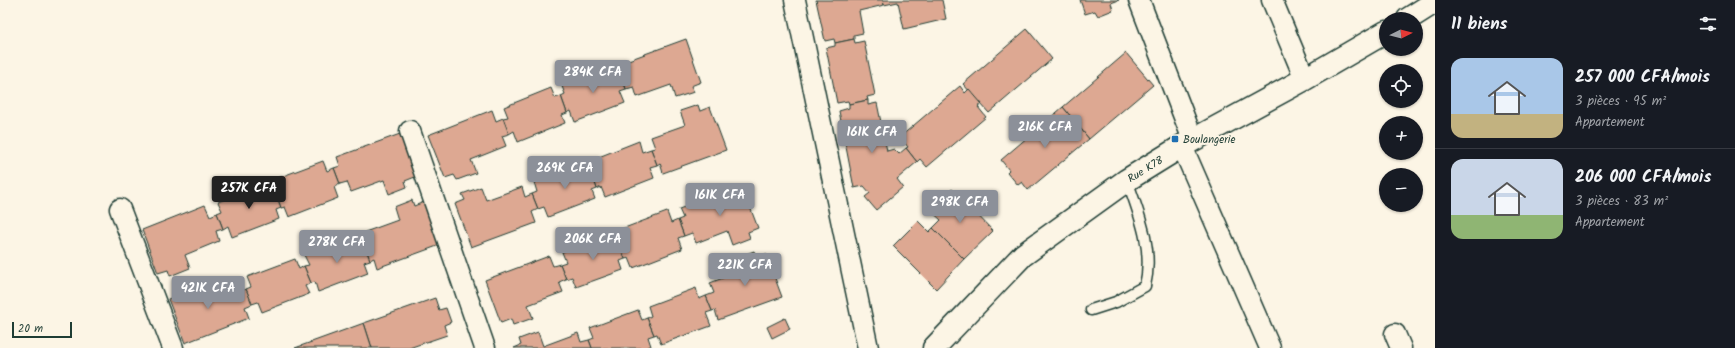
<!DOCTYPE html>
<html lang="fr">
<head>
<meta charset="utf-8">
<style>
  :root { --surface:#171b24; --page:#20242c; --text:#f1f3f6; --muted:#9ea1a6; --line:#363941; --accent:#8c9099 }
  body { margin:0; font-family:Kalam,sans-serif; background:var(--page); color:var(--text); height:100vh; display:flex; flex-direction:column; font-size:15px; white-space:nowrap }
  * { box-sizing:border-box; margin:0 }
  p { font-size:13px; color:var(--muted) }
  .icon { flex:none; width:22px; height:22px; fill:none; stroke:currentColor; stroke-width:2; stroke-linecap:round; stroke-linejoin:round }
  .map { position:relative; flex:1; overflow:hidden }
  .sheet { display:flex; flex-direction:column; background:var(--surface); width:300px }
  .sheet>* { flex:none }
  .needle { width:26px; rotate:84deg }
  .controls { position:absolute; left:1379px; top:12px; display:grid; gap:8px }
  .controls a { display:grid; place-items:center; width:44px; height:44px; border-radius:50%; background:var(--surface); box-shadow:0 1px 3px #0004; font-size:20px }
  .scale { position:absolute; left:12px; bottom:10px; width:60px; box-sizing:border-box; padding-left:4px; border:2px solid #1f3d34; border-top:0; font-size:11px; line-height:14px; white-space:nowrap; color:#1f3d34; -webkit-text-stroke:3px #fcf5e5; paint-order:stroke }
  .price { position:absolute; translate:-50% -34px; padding:0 9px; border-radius:4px; background:var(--accent); color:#fff; font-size:13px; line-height:26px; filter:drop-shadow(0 1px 2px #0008) }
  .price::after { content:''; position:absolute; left:50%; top:24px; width:12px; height:9px; margin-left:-6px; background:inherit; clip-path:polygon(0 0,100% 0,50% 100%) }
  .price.on { background:#222; color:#fff }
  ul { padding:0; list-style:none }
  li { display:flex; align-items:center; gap:12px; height:100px; padding:0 16px }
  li+li { border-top:1px solid var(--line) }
  li span { display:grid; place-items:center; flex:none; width:112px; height:80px; border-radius:12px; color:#555 }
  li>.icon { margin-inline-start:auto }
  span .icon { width:48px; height:48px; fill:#fffc; stroke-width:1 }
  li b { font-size:17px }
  h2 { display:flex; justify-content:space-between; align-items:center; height:48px; padding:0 16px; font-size:17px }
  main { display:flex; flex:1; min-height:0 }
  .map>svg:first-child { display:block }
</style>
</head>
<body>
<main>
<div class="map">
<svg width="1435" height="348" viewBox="0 0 1435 348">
  <rect width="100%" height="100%" fill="#fcf5e5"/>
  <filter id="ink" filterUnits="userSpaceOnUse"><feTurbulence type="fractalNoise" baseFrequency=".025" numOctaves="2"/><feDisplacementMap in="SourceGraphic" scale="8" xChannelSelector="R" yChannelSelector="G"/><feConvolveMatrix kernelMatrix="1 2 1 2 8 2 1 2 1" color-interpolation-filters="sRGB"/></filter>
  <g filter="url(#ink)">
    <!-- building -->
    <g fill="#dda892" stroke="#1f3d34">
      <path d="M 816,0 L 883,0 L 884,5 L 859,11 L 863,33 L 854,35 L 854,39 L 835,43 L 834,39 L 825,41 Z"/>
      <path d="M 883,0 L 942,0 L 946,19 L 904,29 L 898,2 L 884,5 Z"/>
      <path d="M 1080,0 L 1119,0 L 1111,3 L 1113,10 L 1098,16 L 1095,11 L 1085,14 Z"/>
      <path d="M 1027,29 L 1052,59 L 989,113 L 963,84 Z"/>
      <path d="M 686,39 L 701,82 L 691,86 L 694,92 L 675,98 L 671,85 L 637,97 L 634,87 L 626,89 L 620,73 L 626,71 L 623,62 Z"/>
      <path d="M 854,39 L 855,43 L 864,41 L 875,95 L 867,97 L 868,100 L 849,104 L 848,101 L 837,103 L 826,48 L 835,46 L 835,43 Z"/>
      <path d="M 1126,53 L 1153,85 L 1089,139 L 1063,107 Z"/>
      <path d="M 609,66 L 613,76 L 620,73 L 626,89 L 620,91 L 625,103 L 575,122 L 571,111 L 567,113 L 561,96 L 565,94 L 561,84 Z"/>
      <path d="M 960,86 L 965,93 L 969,89 L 982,104 L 978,107 L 986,117 L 927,167 L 920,159 L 917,162 L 906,148 L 908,147 L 900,137 Z"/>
      <path d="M 551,88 L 555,98 L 561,96 L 567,113 L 562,115 L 565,123 L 518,142 L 514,131 L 509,134 L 503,118 L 508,117 L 504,107 Z"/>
      <path d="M 868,100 L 868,105 L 877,103 L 887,151 L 894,149 L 899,154 L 906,148 L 917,162 L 897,179 L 903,187 L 876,210 L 865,197 L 870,193 L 864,186 L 854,188 L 839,111 L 849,108 L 849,104 Z"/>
      <path d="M 698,105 L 700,111 L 710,107 L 726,150 L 663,173 L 660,163 L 657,165 L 651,149 L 655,148 L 651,137 L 685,125 L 680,111 Z"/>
      <path d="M 1063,107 L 1089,139 L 1028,190 L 1022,182 L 1018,185 L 1007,172 L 1009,170 L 1001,160 Z"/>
      <path d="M 492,110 L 496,121 L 503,118 L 509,134 L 502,136 L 506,146 L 471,160 L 476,173 L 457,180 L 454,175 L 445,178 L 428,135 Z"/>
      <path d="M 400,134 L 415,177 L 405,181 L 407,187 L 389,194 L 384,180 L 351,192 L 347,182 L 340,184 L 334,168 L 340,166 L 337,157 Z"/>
      <path d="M 639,141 L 642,152 L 651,149 L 657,165 L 650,167 L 654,178 L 605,197 L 601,187 L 597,189 L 591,171 L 595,170 L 591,160 Z"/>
      <path d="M 323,161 L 327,171 L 334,168 L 340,184 L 334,187 L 338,198 L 289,217 L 285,207 L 281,208 L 275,191 L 279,189 L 275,179 Z"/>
      <path d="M 581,163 L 585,173 L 591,171 L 597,189 L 592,191 L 595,199 L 548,217 L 544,207 L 538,209 L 532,194 L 537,192 L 534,182 Z"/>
      <path d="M 265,183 L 269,193 L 275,191 L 281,208 L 276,210 L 279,219 L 232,237 L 228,226 L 223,229 L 217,213 L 222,211 L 218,202 Z"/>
      <path d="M 742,186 L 758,228 L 748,232 L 750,238 L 732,245 L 727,231 L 696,243 L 692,233 L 684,236 L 678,220 L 683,218 L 679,209 Z"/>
      <path d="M 481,187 L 486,200 L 522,187 L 525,197 L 532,194 L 538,209 L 532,212 L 536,223 L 471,247 L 455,204 L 465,200 L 462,194 Z"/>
      <path d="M 952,189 L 960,197 L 964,193 L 972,201 L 968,205 L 993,231 L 964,259 L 933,228 L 941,220 L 931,211 Z"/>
      <path d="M 412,200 L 414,206 L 424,202 L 440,245 L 377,268 L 374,258 L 370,260 L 364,244 L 368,242 L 365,232 L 398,220 L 394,207 Z"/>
      <path d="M 205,205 L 210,216 L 217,213 L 223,229 L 216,231 L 219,241 L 185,255 L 190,268 L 170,276 L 168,270 L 158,273 L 142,230 Z"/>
      <path d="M 667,212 L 671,223 L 678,220 L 684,236 L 678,238 L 682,249 L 633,268 L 629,258 L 625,259 L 618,242 L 623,241 L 619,230 Z"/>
      <path d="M 918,221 L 929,232 L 933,228 L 964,259 L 936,289 L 893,246 Z"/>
      <path d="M 609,234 L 613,244 L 618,242 L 625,259 L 620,261 L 623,270 L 576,287 L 572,277 L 566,279 L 560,264 L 566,262 L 562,252 Z"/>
      <path d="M 352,236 L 356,247 L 364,244 L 370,260 L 364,262 L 368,273 L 318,292 L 315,282 L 311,283 L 304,266 L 309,265 L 304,255 Z"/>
      <path d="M 754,251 L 756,257 L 766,254 L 782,297 L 718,320 L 715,310 L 712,311 L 706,296 L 714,293 L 710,283 L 741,271 L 736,258 Z"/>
      <path d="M 549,256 L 553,266 L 560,264 L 566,279 L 559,282 L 563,292 L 528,305 L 533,318 L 513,325 L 511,319 L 501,323 L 485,280 Z"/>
      <path d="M 295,259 L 299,269 L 304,266 L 311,283 L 305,286 L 309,294 L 262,312 L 258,302 L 252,304 L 246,289 L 251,287 L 247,277 Z"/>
      <path d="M 195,282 L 200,295 L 235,282 L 239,292 L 246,289 L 252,304 L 245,307 L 249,318 L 185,343 L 168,299 L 178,295 L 176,290 Z"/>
      <path d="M 696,288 L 699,299 L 706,296 L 712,311 L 706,313 L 711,326 L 661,344 L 657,334 L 654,335 L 647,318 L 651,316 L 648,306 Z"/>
      <path d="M 435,298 L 439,310 L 446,308 L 451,322 L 444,325 L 447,335 L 409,348 L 372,348 L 364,323 Z"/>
      <path d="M 638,310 L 642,320 L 647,318 L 654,335 L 648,337 L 651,346 L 645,348 L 592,348 L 589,340 L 594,338 L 590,328 Z"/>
      <path d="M 785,318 L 790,329 L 772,338 L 767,327 Z"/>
      <path d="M 364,323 L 372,348 L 295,348 Z"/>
      <path d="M 538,332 L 543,346 L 578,333 L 581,342 L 589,340 L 592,348 L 514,348 L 521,345 L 519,339 Z"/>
    </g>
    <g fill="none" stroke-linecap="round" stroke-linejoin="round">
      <!-- lane casing -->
      <g stroke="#1f3d34" stroke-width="13">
        <path id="lane" d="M 1091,310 L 1116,302 L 1145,286 C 1154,249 1139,214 1127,180"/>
      </g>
      <!-- street casing -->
      <g stroke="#1f3d34" stroke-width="23">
        <g id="street">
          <path d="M 795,0 L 868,348"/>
          <path d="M 1139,0 L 1193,140"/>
          <path d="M 1272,0 L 1305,79"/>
          <path d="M 410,131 L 485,348"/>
          <path d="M 1182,146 L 1270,348"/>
          <path d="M 120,209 L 173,348"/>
          <path d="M 1395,334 L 1401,348"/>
        </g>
      </g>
      <!-- secondary casing -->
      <g stroke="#1f3d34" stroke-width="25">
        <g id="secondary">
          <path d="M 1408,19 L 1435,2"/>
          <path d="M 934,348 L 1023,255 L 1127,180 L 1182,146 L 1305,79 L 1386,32"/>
        </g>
      </g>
      <!-- lane -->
      <use href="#lane" stroke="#fcf5e5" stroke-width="10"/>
      <!-- street -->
      <use href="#street" stroke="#fcf5e5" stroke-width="20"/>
      <!-- secondary -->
      <use href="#secondary" stroke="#fcf5e5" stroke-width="22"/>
    </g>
  </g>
  <!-- markers -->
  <rect fill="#1f6fb2" stroke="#fcf5e5" stroke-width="1.5" x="1171" y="135" width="8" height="8" rx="2"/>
  <g text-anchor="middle" stroke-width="4" stroke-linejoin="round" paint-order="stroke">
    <!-- poi labels -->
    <g font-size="11" fill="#1f3d34" stroke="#fcf5e5" text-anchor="start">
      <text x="1183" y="143">Boulangerie</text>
    </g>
    <!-- street labels -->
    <g font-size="11" fill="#1f3d34" stroke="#fcf5e5">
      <text transform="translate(1145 169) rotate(-32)" y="4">Rue K78</text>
    </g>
  </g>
</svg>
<div class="controls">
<a><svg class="needle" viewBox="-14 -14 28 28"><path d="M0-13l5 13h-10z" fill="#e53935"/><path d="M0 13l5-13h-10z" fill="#9ea1a6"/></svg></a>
<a><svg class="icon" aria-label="locate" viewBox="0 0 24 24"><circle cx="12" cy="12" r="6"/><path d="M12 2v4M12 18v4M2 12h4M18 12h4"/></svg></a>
<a>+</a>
<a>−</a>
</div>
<div class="scale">20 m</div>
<b class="price" style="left:593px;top:94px">284K CFA</b>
<b class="price" style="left:1045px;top:149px">216K CFA</b>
<b class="price" style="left:872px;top:154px">161K CFA</b>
<b class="price" style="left:565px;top:190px">269K CFA</b>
<b class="price on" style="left:249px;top:210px">257K CFA</b>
<b class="price" style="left:720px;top:217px">161K CFA</b>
<b class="price" style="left:960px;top:224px">298K CFA</b>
<b class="price" style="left:593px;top:261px">206K CFA</b>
<b class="price" style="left:337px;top:264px">278K CFA</b>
<b class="price" style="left:745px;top:287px">221K CFA</b>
<b class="price" style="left:208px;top:310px">421K CFA</b>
</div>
<section class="sheet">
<h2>11 biens<svg class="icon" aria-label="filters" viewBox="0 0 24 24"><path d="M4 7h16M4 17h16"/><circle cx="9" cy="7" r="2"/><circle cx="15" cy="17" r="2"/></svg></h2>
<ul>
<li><span style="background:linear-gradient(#a9c7e8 70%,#c2b280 0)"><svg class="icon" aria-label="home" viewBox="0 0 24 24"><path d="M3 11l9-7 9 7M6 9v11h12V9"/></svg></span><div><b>257 000 CFA/mois</b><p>3 pièces · 95 m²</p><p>Appartement</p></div></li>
<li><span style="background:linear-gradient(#c9d6e8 70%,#8fb573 0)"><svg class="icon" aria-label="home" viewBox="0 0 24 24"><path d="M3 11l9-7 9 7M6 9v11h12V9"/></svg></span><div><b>206 000 CFA/mois</b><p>3 pièces · 83 m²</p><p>Appartement</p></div></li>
</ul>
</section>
</main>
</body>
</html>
